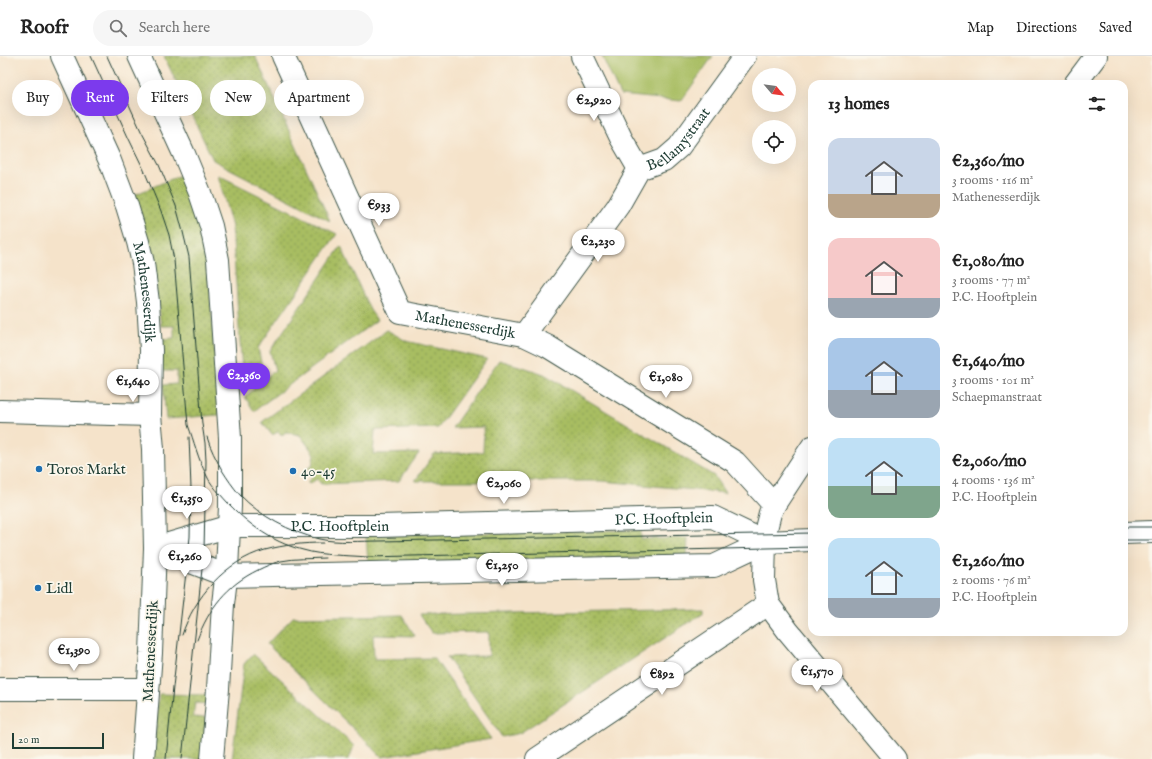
<!DOCTYPE html>
<html lang="en">
<head>
<meta charset="utf-8">
<style>
  :root { --surface:#fff; --page:#f6f6f6; --text:#222; --muted:#767676; --line:#e0e0e0; --accent:#7c3aed }
  body { margin:0; font-family:"IM FELL English",serif; background:var(--page); color:var(--text); height:100vh; display:flex; flex-direction:column; font-size:15px; white-space:nowrap }
  * { box-sizing:border-box; margin:0 }
  p { font-size:13px; color:var(--muted) }
  .icon { flex:none; width:22px; height:22px; fill:none; stroke:currentColor; stroke-width:2; stroke-linecap:round; stroke-linejoin:round }
  .map { position:relative; flex:1; overflow:hidden }
  .sheet { position:absolute; left:808px; top:24px; width:320px; height:556px; display:flex; flex-direction:column; background:var(--surface); border-radius:12px; box-shadow:0 4px 16px #0002 }
  .sheet>* { flex:none }
  .banner { position:absolute; left:12px; top:24px; width:380px; height:36px; display:flex; gap:8px }
  .needle { width:26px; rotate:119deg }
  .buttons { position:absolute; left:752px; top:12px; display:grid; gap:8px }
  .buttons a { display:grid; place-items:center; width:44px; height:44px; border-radius:50%; background:var(--surface); box-shadow:0 4px 16px #0002; font-size:20px }
  .scale { position:absolute; left:12px; bottom:10px; width:92px; box-sizing:border-box; padding-left:4px; border:2px solid #1f3d34; border-top:0; font-size:11px; line-height:14px; white-space:nowrap; color:#1f3d34; -webkit-text-stroke:3px #fbf7ec; paint-order:stroke }
  .price { position:absolute; translate:-50% -34px; padding:0 9px; border-radius:14px; background:#fff; color:#222; font-size:13px; line-height:26px; filter:drop-shadow(0 1px 2px #0008) }
  .price::after { content:''; position:absolute; left:50%; top:24px; width:12px; height:9px; margin-left:-6px; background:inherit; clip-path:polygon(0 0,100% 0,50% 100%) }
  .price.active { background:var(--accent); color:#fff }
  ul { padding:0; list-style:none }
  li { display:flex; align-items:center; gap:12px; height:100px; padding:0 20px }
  li span { display:grid; place-items:center; flex:none; width:112px; height:80px; border-radius:12px; color:#555 }
  li>.icon { margin-inline-start:auto }
  span .icon { width:48px; height:48px; fill:#fffc; stroke-width:1 }
  li b { font-size:17px }
  h2 { display:flex; justify-content:space-between; align-items:center; height:48px; padding:0 20px; font-size:17px }
  .chip { padding:0 14px; border-radius:18px; background:var(--surface); box-shadow:0 4px 16px #0002; font-size:14px; line-height:36px }
  .chip.active { background:var(--accent); color:#fff }
  header { display:flex; align-items:center; gap:24px; box-sizing:border-box; height:56px; padding:0 20px; background:var(--surface); border-bottom:1px solid var(--line) }
  header strong { font-size:19px }
  nav { display:flex; gap:22px; margin-inline-start:auto; font-size:14px }
  .search { width:280px; height:36px; background:var(--page); display:flex; align-items:center; gap:10px; box-sizing:border-box; padding:0 14px; border-radius:22px; color:var(--muted); font-size:15px }
  .map>svg:first-child { display:block }
</style>
</head>
<body>
<header>
<strong>Roofr</strong>
<div class="search"><svg class="icon" aria-label="search" viewBox="0 0 24 24"><circle cx="10" cy="10" r="6"/><path d="M15 15l6 6"/></svg>Search here</div>
<nav><a>Map</a><a>Directions</a><a>Saved</a></nav>
</header>
<div class="map">
<svg width="1152" height="703" viewBox="0 0 1152 703">
  <defs>
    <pattern id="grass-dots" width="8" height="8" patternUnits="userSpaceOnUse"><rect width="8" height="8" fill="#a8bd62"/><path d="M2 2h.1M6 6h.1" fill="none" stroke="#889b52" stroke-width="1.8" stroke-linecap="round"/></pattern>
  </defs>
  <rect width="100%" height="100%" fill="#fbf7ec"/>
  <filter id="ink" filterUnits="userSpaceOnUse"><feTurbulence type="fractalNoise" baseFrequency=".025" numOctaves="2"/><feDisplacementMap in="SourceGraphic" scale="8" xChannelSelector="R" yChannelSelector="G"/><feConvolveMatrix kernelMatrix="1 2 1 2 8 2 1 2 1" color-interpolation-filters="sRGB"/></filter>
  <filter id="wash" filterUnits="userSpaceOnUse"><feTurbulence type="fractalNoise" baseFrequency=".012" numOctaves="4" result="noise"/><feDisplacementMap in="SourceGraphic" scale="16" xChannelSelector="R" yChannelSelector="G"/><feGaussianBlur stdDeviation="0.9" result="paint"/><feColorMatrix in="noise" values="0 0 0 0 0 0 0 0 0 0 0 0 0 0 0 0 0 1.4 0 .05"/><feComposite in="paint" operator="in"/></filter>
  <g filter="url(#wash)">
    <rect width="100%" height="100%" fill="#f5e3ca"/>
    <!-- grass -->
    <g fill="url(#grass-dots)" stroke="#647d4b">
      <path d="M 164,0 L 255,0 L 330,165 L 213,104 Z"/>
      <path d="M 183,118 L 203,180 L 209,220 L 219,359 L 166,363 L 163,329 L 177,328 L 177,315 L 162,315 L 161,283 L 174,282 L 174,270 L 161,270 L 155,225 L 134,139 Z"/>
      <path d="M 218,119 L 337,178 L 258,292 L 262,311 L 243,329 L 232,171 Z"/>
      <path d="M 341,190 L 370,254 L 377,264 L 254,355 L 245,341 L 275,314 L 270,295 Z"/>
      <path d="M 387,274 L 406,285 L 487,303 L 438,372 L 375,374 L 373,398 L 419,397 L 399,425 L 321,428 L 317,423 L 309,428 L 307,426 L 313,421 L 307,413 L 312,410 L 314,398 L 300,379 L 286,376 L 282,379 L 278,376 L 272,379 L 262,366 Z"/>
      <path d="M 499,304 L 526,312 L 544,318 L 714,420 L 725,437 L 603,425 L 415,425 L 434,398 L 483,396 L 484,371 L 452,372 Z"/>
      <path d="M 641,474 L 641,483 L 688,482 L 687,501 L 368,507 L 366,479 Z"/>
      <path d="M 703,553 L 703,557 L 520,677 L 502,681 L 447,601 L 489,600 L 489,576 L 432,577 L 419,559 Z"/>
      <path d="M 402,559 L 415,580 L 373,579 L 374,603 L 434,602 L 491,683 L 382,701 L 267,588 L 293,561 Z"/>
      <path d="M 253,598 L 354,690 L 349,703 L 232,703 L 244,608 Z"/>
      <path d="M 159,638 L 208,639 L 208,648 L 195,647 L 193,661 L 207,662 L 203,703 L 153,703 Z"/>
    </g>
    <!-- park -->
    <path fill="#a8bd62" stroke="#647d4b" d="M 602,0 L 713,0 L 681,45 L 620,39 Z"/>
  </g>
  <g filter="url(#ink)">
    <g fill="none" stroke-linecap="round" stroke-linejoin="round">
      <!-- minor casing -->
      <g stroke="#3f564a" stroke-width="24">
        <g id="minor">
          <path id="s1" d="M 62,0 L 110,105 L 127,150 L 138,186 L 143,207 L 148,246 L 151,294 L 150,359 L 153,393 L 155,492 L 151,597 L 143,703"/>
          <path d="M 139,0 L 184,98 L 200,137 L 211,170 L 218,204 L 230,382 L 230,450 L 227,514 L 223,548 L 218,633 L 212,703"/>
          <path id="s2" d="M 283,0 L 400,256 L 524,279 L 547,290 L 735,406 L 774,449"/>
          <path d="M 582,0 L 621,82 L 639,113"/>
          <path d="M 1075,28 L 1096,0"/>
          <path id="s3" d="M 524,279 L 618,150 L 639,113 L 664,104 L 679,91 L 745,0"/>
          <path d="M 0,355 L 150,359"/>
          <path d="M 812,391 L 774,449 L 770,457 L 765,477 L 765,486 L 764,524 L 768,548 L 788,575 L 895,703"/>
          <path d="M 1124,477 L 1152,476"/>
          <path d="M 155,492 L 227,520 L 714,510 L 765,486 L 812,484"/>
          <path id="s4" d="M 155,492 L 230,470 L 379,470 L 713,461 L 765,486"/>
          <path d="M 0,633 L 148,633"/>
          <path d="M 537,703 L 768,548"/>
        </g>
      </g>
      <!-- minor -->
      <use href="#minor" stroke="#fff" stroke-width="22"/>
      <!-- tram -->
      <g stroke="#1f3d34" stroke-width="1">
        <path d="M 91,0 L 128,81 L 144,114 L 161,155 L 169,179 L 174,204 L 188,369 C 194,385 198,403 206,418 C 209,426 215,432 220,438 C 242,464 270,486 303,494 C 323,500 346,499 367,501 L 812,491"/>
        <path d="M 107,0 L 141,75 L 159,109 L 176,150 L 183,176 L 189,201 L 202,368 L 205,387 L 206,405 L 204,494 L 182,703"/>
        <path d="M 207,381 C 210,392 216,403 222,414 C 227,422 233,431 240,439 C 260,460 290,476 319,483 C 337,487 362,485 380,485 L 812,477"/>
        <path d="M 1124,471 L 1152,471"/>
        <path d="M 1124,484 L 1152,484"/>
        <path d="M 182,579 C 194,541 226,505 265,494 C 284,489 303,487 323,487"/>
        <path d="M 197,584 C 209,552 227,529 258,514 C 266,510 273,507 281,505 C 295,502 310,503 325,502"/>
        <path d="M 166,703 L 173,631 L 190,481 L 191,432 L 189,381"/>
      </g>
    </g>
  </g>
  <!-- markers -->
  <g fill="#1f6fb2" stroke="#fbf7ec" stroke-width="1.5">
    <circle cx="39" cy="413" r="4"/>
    <circle cx="293" cy="415" r="4"/>
    <circle cx="38" cy="532" r="4"/>
  </g>
  <g text-anchor="middle" stroke-width="3.5" stroke-linejoin="round" paint-order="stroke">
    <!-- street labels -->
    <g font-size="15" fill="#1f3d34" stroke="#fbf7ec">
      <text dy="5" stroke="none"><textPath href="#s3" startOffset="253">Bellamystraat</textPath></text>
      <text dy="5" stroke="none"><textPath href="#s1" startOffset="252">Mathenesserdijk</textPath></text>
      <text dy="5" stroke="none"><textPath href="#s2" startOffset="348">Mathenesserdijk</textPath></text>
      <text dy="5" stroke="none"><textPath href="#s4" startOffset="512">P.C. Hooftplein</textPath></text>
      <text dy="5" stroke="none"><textPath href="#s4" startOffset="188">P.C. Hooftplein</textPath></text>
      <text transform="translate(150 595) rotate(-87)" y="5">Mathenesserdijk</text>
    </g>
    <!-- poi labels -->
    <g font-size="15" fill="#1f3d34" stroke="#fbf7ec" text-anchor="start">
      <text x="47" y="418">Toros Markt</text>
      <text x="301" y="420">40-45</text>
      <text x="46" y="537">Lidl</text>
    </g>
  </g>
</svg>
<div class="buttons">
<a><svg class="needle" viewBox="-14 -14 28 28"><path d="M0-13l5 13h-10z" fill="#e53935"/><path d="M0 13l5-13h-10z" fill="#767676"/></svg></a>
<a><svg class="icon" aria-label="locate" viewBox="0 0 24 24"><circle cx="12" cy="12" r="6"/><path d="M12 2v4M12 18v4M2 12h4M18 12h4"/></svg></a>
</div>
<div class="scale">20 m</div>
<b class="price" style="left:594px;top:66px">€2,920</b>
<b class="price" style="left:379px;top:171px">€933</b>
<b class="price" style="left:598px;top:207px">€2,230</b>
<b class="price active" style="left:244px;top:341px">€2,360</b>
<b class="price" style="left:666px;top:343px">€1,080</b>
<b class="price" style="left:133px;top:347px">€1,640</b>
<b class="price" style="left:504px;top:449px">€2,060</b>
<b class="price" style="left:187px;top:464px">€1,350</b>
<b class="price" style="left:185px;top:522px">€1,260</b>
<b class="price" style="left:502px;top:531px">€1,250</b>
<b class="price" style="left:74px;top:616px">€1,390</b>
<b class="price" style="left:817px;top:637px">€1,570</b>
<b class="price" style="left:662px;top:640px">€892</b>
<div class="banner">
<a class="chip">Buy</a>
<a class="chip active">Rent</a>
<a class="chip">Filters</a>
<a class="chip">New</a>
<a class="chip">Apartment</a>
</div>
<section class="sheet">
<h2>13 homes<svg class="icon" aria-label="filters" viewBox="0 0 24 24"><path d="M4 7h16M4 17h16"/><circle cx="9" cy="7" r="2"/><circle cx="15" cy="17" r="2"/></svg></h2>
<ul>
<li><span style="background:linear-gradient(#c9d6e8 70%,#b9a48a 0)"><svg class="icon" aria-label="home" viewBox="0 0 24 24"><path d="M3 11l9-7 9 7M6 9v11h12V9"/></svg></span><div><b>€2,360/mo</b><p>3 rooms · 116 m²</p><p>Mathenesserdijk</p></div></li>
<li><span style="background:linear-gradient(#f6c9c9 75%,#9aa5b1 0)"><svg class="icon" aria-label="home" viewBox="0 0 24 24"><path d="M3 11l9-7 9 7M6 9v11h12V9"/></svg></span><div><b>€1,080/mo</b><p>3 rooms · 77 m²</p><p>P.C. Hooftplein</p></div></li>
<li><span style="background:linear-gradient(#a9c7e8 65%,#9aa5b1 0)"><svg class="icon" aria-label="home" viewBox="0 0 24 24"><path d="M3 11l9-7 9 7M6 9v11h12V9"/></svg></span><div><b>€1,640/mo</b><p>3 rooms · 101 m²</p><p>Schaepmanstraat</p></div></li>
<li><span style="background:linear-gradient(#bfe0f5 60%,#7fa58c 0)"><svg class="icon" aria-label="home" viewBox="0 0 24 24"><path d="M3 11l9-7 9 7M6 9v11h12V9"/></svg></span><div><b>€2,060/mo</b><p>4 rooms · 136 m²</p><p>P.C. Hooftplein</p></div></li>
<li><span style="background:linear-gradient(#bfe0f5 75%,#9aa5b1 0)"><svg class="icon" aria-label="home" viewBox="0 0 24 24"><path d="M3 11l9-7 9 7M6 9v11h12V9"/></svg></span><div><b>€1,260/mo</b><p>2 rooms · 76 m²</p><p>P.C. Hooftplein</p></div></li>
</ul>
</section>
</div>
</body>
</html>
